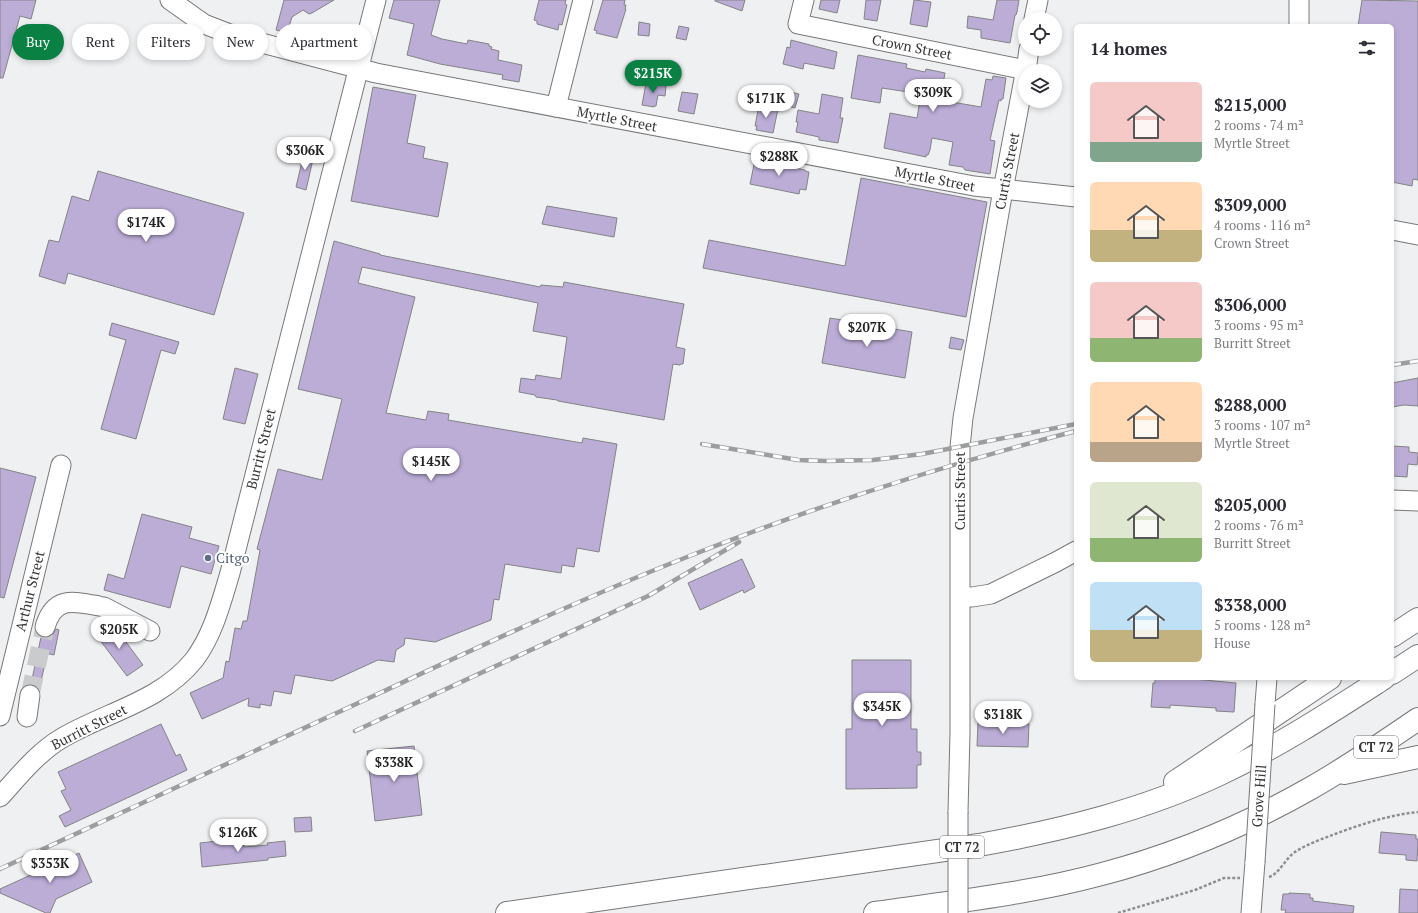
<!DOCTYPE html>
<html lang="en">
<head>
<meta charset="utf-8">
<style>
  :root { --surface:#fff; --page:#f7f7f7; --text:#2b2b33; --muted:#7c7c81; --accent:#0b8043 }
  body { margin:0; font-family:"PT Serif",serif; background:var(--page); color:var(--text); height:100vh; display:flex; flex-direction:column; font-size:15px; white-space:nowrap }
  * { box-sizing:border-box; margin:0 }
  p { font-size:13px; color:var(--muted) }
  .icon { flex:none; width:22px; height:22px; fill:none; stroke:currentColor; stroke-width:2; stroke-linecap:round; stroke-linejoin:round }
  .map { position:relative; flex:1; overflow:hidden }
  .side { position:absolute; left:1074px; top:24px; width:320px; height:656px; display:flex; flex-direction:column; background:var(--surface); border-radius:6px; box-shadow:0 2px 6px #0003 }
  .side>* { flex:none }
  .banner { position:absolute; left:12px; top:24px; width:380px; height:36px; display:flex; gap:8px }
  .fabs { position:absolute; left:1018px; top:12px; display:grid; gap:8px }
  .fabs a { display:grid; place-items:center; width:44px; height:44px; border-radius:50%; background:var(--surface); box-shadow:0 2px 6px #0003; font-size:20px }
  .price { position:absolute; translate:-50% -34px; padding:0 9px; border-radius:14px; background:#fff; color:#222; font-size:13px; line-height:26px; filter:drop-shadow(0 1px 2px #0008) }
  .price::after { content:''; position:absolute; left:50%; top:24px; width:12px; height:9px; margin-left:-6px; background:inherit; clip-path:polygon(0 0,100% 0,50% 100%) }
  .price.on { background:var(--accent); color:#fff }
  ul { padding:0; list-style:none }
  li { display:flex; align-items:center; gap:12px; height:100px; padding:0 16px }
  li span { display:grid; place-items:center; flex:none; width:112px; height:80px; border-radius:6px; color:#555 }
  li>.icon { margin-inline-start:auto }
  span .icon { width:48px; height:48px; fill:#fffc; stroke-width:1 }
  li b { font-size:17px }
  h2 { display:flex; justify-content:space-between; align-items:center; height:48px; padding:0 16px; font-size:17px }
  .tag { padding:0 14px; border-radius:18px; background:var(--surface); box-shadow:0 2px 6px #0003; font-size:14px; line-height:36px }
  .tag.on { background:var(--accent); color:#fff }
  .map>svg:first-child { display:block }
</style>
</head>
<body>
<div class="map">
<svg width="1418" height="913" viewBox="0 0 1418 913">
  <rect width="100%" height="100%" fill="#eff0f2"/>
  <!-- building -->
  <g fill="#bcadd7" stroke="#838385">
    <path d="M 0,0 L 36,0 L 31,19 L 20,16 L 3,78 L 0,78 Z"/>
    <path d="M 284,0 L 334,0 L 312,13 L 309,14 L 303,10 L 292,17 L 287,33 L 276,30 Z"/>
    <path d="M 394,0 L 440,0 L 431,35 L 442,39 L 467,44 L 468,40 L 489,44 L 489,46 L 492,47 L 491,49 L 499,51 L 498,60 L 522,65 L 519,82 L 502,79 L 503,75 L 440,64 L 407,55 L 414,24 L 389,18 Z"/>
    <path d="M 539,0 L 566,0 L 565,4 L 567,5 L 562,25 L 559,24 L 558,30 L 537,24 L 537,21 L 534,20 Z"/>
    <path d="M 603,0 L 625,0 L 624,5 L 626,5 L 625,9 L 626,9 L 617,38 L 596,33 L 597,31 L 594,30 Z"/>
    <path d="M 715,0 L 745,0 L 742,11 L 715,1 Z"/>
    <path d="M 821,0 L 840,0 L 837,13 L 819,9 Z"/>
    <path d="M 866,0 L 881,0 L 877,21 L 864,19 Z"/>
    <path d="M 914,0 L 931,2 L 927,27 L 910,24 Z"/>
    <path d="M 997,0 L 1019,0 L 1017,12 L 1016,15 L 1015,15 L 1010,43 L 981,38 L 981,30 L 967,28 L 968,16 L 993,20 Z"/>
    <path d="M 1362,0 L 1418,1 L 1418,180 L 1413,179 L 1412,186 L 1392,182 L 1392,26 L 1358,26 Z"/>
    <path d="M 639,22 L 650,24 L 649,36 L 638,35 Z"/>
    <path d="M 679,26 L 689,28 L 686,40 L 676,38 Z"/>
    <path d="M 791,40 L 837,52 L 834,69 L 804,63 L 803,69 L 783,64 L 787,47 L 790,48 Z"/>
    <path d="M 858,55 L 907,64 L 906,68 L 925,72 L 926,69 L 945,73 L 940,100 L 981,107 L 986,79 L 992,80 L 993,76 L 1006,78 L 1003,99 L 1001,99 L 1001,101 L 999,100 L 990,140 L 995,141 L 990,174 L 965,170 L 963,167 L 949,165 L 953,142 L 932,138 L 930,150 L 928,155 L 926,155 L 926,157 L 884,148 L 890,113 L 917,118 L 921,94 L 882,88 L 880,103 L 851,98 Z"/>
    <path d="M 646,83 L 666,86 L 665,96 L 658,95 L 656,106 L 654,106 L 654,107 L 642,105 Z"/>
    <path d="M 373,87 L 416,95 L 407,143 L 425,147 L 423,158 L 448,163 L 438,217 L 351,201 Z"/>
    <path d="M 786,91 L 799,94 L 795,108 L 783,105 Z"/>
    <path d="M 682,92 L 698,94 L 694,114 L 678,111 Z"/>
    <path d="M 822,94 L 843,98 L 840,118 L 843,118 L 838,143 L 819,140 L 819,137 L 796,132 L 798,122 L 796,122 L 798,110 L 819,114 Z"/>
    <path d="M 759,105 L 778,109 L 773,133 L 756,130 L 757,126 L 755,126 Z"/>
    <path d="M 304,153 L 314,155 L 306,190 L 296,187 Z"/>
    <path d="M 755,160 L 805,170 L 805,171 L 809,172 L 806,190 L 800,189 L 799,194 L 750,184 Z"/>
    <path d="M 98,171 L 244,213 L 214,315 L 68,273 L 65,284 L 39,276 L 49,240 L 59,242 L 72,196 L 89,201 Z"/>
    <path d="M 861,178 L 987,202 L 966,317 L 703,268 L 709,240 L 845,266 Z"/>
    <path d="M 547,206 L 617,218 L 614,237 L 542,224 Z"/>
    <path d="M 334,241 L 380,254 L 380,255 L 540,287 L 541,285 L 563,287 L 564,282 L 684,304 L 676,347 L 685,349 L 683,364 L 681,364 L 680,365 L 673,364 L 664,420 L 558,401 L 557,400 L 536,397 L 535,395 L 519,392 L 521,378 L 535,380 L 536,375 L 561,379 L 567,337 L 533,331 L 538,303 L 362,267 L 358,283 L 415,297 L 386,413 L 426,420 L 428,411 L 449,414 L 448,420 L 582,443 L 583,438 L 617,444 L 599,552 L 577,548 L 574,567 L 562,565 L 561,573 L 505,564 L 499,600 L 494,599 L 491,620 L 435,642 L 405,638 L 404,645 L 396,650 L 394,662 L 378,660 L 332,681 L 295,675 L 291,694 L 274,691 L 271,706 L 260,704 L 260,708 L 248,706 L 249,698 L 202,719 L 190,693 L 223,678 L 226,661 L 229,662 L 235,628 L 241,629 L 243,621 L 247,621 L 260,550 L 257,549 L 278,469 L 322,480 L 342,399 L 298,389 Z"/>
    <path d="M 830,318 L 912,332 L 905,378 L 822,363 Z"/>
    <path d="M 112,323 L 179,342 L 175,354 L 161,350 L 136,439 L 101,429 L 126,340 L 109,335 Z"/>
    <path d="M 951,337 L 964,340 L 961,350 L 949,348 Z"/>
    <path d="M 235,368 L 258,374 L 245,424 L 223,419 Z"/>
    <path d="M 1418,378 L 1418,406 L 1404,405 L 1392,407 L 1392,383 Z"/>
    <path d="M 1392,446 L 1409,447 L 1409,452 L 1418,453 L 1417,465 L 1408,464 L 1407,477 L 1392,476 Z"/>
    <path d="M 0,468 L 36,477 L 4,598 L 0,597 Z"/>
    <path d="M 142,514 L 192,527 L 189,538 L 219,546 L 211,574 L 181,566 L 170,608 L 104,590 L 108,574 L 124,579 Z"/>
    <path d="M 742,559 L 755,587 L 744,593 L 743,590 L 700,610 L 688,583 Z"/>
    <path d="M 112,623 L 143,665 L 127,676 L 96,635 Z"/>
    <path d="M 56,629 L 59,630 L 54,655 L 41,652 L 47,655 L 39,690 L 36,686 L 31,684 L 41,637 L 46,638 L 52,636 Z"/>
    <path d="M 852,660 L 911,660 L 911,729 L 917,729 L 917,752 L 921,752 L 921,765 L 917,765 L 917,788 L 846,789 L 846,729 L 852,729 Z"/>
    <path d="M 1155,678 L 1183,678 L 1236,683 L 1234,712 L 1216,711 L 1216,708 L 1170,705 L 1170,708 L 1151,707 L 1153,683 L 1155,683 Z"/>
    <path d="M 978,723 L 1029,724 L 1028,747 L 977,746 Z"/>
    <path d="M 161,724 L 176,756 L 180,754 L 187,770 L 65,827 L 59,816 L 71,810 L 61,791 L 66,789 L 58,772 Z"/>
    <path d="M 414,746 L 422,815 L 375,821 L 367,751 Z"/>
    <path d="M 311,817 L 312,831 L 295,832 L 294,818 Z"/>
    <path d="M 1381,832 L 1416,835 L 1416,839 L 1418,839 L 1417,861 L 1406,860 L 1406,855 L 1379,853 Z"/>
    <path d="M 236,839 L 237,846 L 244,845 L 244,847 L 268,845 L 267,843 L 285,841 L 286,856 L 268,858 L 268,860 L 202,867 L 200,843 Z"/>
    <path d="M 79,853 L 92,882 L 56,899 L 50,913 L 46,913 L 0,893 L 0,889 Z"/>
    <path d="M 1400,889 L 1418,890 L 1418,913 L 1399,913 Z"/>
    <path d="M 1289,893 L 1310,894 L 1310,898 L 1313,898 L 1313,901 L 1354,906 L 1353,913 L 1285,913 L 1286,910 L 1281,910 L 1283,894 L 1289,894 Z"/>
  </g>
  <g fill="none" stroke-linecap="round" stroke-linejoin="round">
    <!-- minor-tunnel -->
    <path stroke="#cacbcd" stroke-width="19" stroke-dasharray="19 10" stroke-linecap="butt" d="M 30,695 L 45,627"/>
    <!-- minor casing -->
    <g stroke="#78787a" stroke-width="21">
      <g id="minor">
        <path d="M 170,0 L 204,24 L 235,36 L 376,73 L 974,186 L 1076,197"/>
        <path d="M 804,0 L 798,24 L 1026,70"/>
        <path d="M 1034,19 L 1038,0"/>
        <path d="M 1299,26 L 1299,0"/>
        <path d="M 1026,71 L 1029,49"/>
        <path d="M 556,107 L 583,0"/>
        <path d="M 1392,230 L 1418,235"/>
        <path d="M 1392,500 L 1418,501"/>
        <path d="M 961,597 L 972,597 L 991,594 L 1056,562 L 1076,551"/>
        <path d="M 104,607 L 150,631"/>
        <path d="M 45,627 C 54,596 73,601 99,606"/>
        <path d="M 1265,704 L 1267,678"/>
        <path d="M 0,716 L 61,465"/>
        <path d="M 27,717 L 30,695"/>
        <path d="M 0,797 C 19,776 37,753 62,738 C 106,712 160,702 194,660 C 213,635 221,603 230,573 L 376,0"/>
        <path d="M 958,812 L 960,733 L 960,447 L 963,418 L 1003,190 L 1025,74"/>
        <path d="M 1251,913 L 1255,862"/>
      </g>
    </g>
    <!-- highway casing -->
    <g stroke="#78787a" stroke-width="24">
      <g id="highway">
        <path d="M 1392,636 L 1418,619"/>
        <path d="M 1392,673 L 1418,656"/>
        <path d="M 1344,773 L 1418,757"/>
        <path d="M 1175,782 L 1330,678"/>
        <path d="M 507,913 L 979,845 C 1062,830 1145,810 1222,773 C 1279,746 1331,712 1384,678"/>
        <path d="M 875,913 C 951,902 1028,894 1102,874 C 1174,855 1246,825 1311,788 C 1348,767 1383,743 1418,719"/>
      </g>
    </g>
    <!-- path -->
    <g stroke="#8e8e90" stroke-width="2.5" stroke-dasharray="3 2" stroke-linecap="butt">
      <path d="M 1269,877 C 1278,875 1286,858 1295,852 C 1307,844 1322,839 1335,834 C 1362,824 1389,815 1418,812"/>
      <path d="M 1118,913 L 1195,890 L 1224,878 L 1240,878"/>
    </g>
    <!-- minor -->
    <use href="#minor" stroke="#fff" stroke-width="19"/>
    <!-- highway -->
    <use href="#highway" stroke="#fff" stroke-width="22"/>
    <!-- rail casing -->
    <g stroke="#9c9d9e" stroke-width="4.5">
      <g id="rail">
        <path d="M 1392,365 L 1418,361"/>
        <path d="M 702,444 L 798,460 L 826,461 L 873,460 L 922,454 L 1076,424"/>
        <path d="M 355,731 L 648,596 L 739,542"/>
        <path d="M 0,869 C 127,810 255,751 382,692 C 483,645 583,598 687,557 C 813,507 944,465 1076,431"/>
      </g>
    </g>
    <!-- rail -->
    <use href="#rail" stroke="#fff" stroke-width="3" stroke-dasharray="9" stroke-linecap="butt"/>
    <!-- minor-bridge casing -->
    <g stroke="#78787a" stroke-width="21" stroke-linecap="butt">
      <g id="minor-bridge">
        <path d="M 958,812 L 958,913"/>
        <path d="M 1255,862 L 1265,704"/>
      </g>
    </g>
    <!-- minor-bridge -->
    <use href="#minor-bridge" stroke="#fff" stroke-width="19"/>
  </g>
  <!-- markers -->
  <circle fill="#5c6f8a" stroke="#fff" stroke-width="1.5" cx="208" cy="558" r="4"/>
  <g text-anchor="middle" stroke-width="4" stroke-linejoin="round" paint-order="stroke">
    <!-- shield labels -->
    <g fill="#fff" stroke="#737374" stroke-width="1">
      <rect x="1354" y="736" width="44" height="22" rx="3"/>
      <rect x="940" y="836" width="44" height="22" rx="3"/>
    </g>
    <g font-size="13" font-weight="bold" fill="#373738">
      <text x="1376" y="752">CT 72</text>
      <text x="962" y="852">CT 72</text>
    </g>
    <!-- street labels -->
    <g font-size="14" fill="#373738" stroke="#fff">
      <text transform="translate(912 47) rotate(11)" y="5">Crown Street</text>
      <text transform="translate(617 119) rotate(11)" y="5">Myrtle Street</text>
      <text transform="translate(1007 171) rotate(-79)" y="5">Curtis Street</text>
      <text transform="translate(935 179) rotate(11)" y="5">Myrtle Street</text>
      <text transform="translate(261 449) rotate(-76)" y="5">Burritt Street</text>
      <text transform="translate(960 491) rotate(-90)" y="5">Curtis Street</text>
      <text transform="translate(30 591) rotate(-76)" y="5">Arthur Street</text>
      <text transform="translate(89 727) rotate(-27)" y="5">Burritt Street</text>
      <text transform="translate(1259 796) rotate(-86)" y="5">Grove Hill</text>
    </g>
    <!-- service labels -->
    <g font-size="14" fill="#4e5e75" stroke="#fff" text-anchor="start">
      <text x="216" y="563">Citgo</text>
    </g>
  </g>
</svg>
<div class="fabs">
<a><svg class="icon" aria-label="locate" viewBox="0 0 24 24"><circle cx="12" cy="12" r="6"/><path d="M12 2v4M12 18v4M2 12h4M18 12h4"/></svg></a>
<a><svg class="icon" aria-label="layers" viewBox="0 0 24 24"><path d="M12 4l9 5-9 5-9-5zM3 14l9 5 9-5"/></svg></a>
</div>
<b class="price on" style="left:653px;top:94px">$215K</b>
<b class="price" style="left:933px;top:113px">$309K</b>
<b class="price" style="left:766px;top:119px">$171K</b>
<b class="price" style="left:305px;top:171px">$306K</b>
<b class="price" style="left:779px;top:177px">$288K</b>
<b class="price" style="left:146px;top:243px">$174K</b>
<b class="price" style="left:867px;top:348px">$207K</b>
<b class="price" style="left:431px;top:482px">$145K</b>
<b class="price" style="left:119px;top:650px">$205K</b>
<b class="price" style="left:882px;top:727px">$345K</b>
<b class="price" style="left:1003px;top:735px">$318K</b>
<b class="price" style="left:394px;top:783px">$338K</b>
<b class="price" style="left:238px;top:853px">$126K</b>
<b class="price" style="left:50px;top:884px">$353K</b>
<div class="banner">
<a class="tag on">Buy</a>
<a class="tag">Rent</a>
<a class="tag">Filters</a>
<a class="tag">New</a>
<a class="tag">Apartment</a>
</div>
<section class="side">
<h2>14 homes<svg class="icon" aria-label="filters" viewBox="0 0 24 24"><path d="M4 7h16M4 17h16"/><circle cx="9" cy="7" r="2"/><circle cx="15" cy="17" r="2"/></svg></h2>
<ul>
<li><span style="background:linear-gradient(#f6c9c9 75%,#7fa58c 0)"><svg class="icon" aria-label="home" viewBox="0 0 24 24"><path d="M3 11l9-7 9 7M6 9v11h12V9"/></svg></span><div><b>$215,000</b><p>2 rooms · 74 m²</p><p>Myrtle Street</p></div></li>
<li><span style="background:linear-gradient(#ffd9b3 60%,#c2b280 0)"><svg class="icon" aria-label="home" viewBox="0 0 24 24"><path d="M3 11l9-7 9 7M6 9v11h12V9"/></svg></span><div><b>$309,000</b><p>4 rooms · 116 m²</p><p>Crown Street</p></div></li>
<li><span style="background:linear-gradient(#f6c9c9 70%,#8fb573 0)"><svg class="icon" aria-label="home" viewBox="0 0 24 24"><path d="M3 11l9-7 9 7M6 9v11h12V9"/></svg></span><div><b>$306,000</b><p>3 rooms · 95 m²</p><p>Burritt Street</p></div></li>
<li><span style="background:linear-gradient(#ffd9b3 75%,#b9a48a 0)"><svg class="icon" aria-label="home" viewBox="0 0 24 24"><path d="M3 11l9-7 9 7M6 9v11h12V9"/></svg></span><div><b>$288,000</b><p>3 rooms · 107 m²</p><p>Myrtle Street</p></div></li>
<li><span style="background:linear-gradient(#dfe7d0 70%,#8fb573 0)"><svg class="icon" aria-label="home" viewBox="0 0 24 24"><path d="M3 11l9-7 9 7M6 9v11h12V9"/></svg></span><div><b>$205,000</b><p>2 rooms · 76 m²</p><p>Burritt Street</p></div></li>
<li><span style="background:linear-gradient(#bfe0f5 60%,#c2b280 0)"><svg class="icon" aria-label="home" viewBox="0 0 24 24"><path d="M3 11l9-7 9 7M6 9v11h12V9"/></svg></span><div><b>$338,000</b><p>5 rooms · 128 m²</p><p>House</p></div></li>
</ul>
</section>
</div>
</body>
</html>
